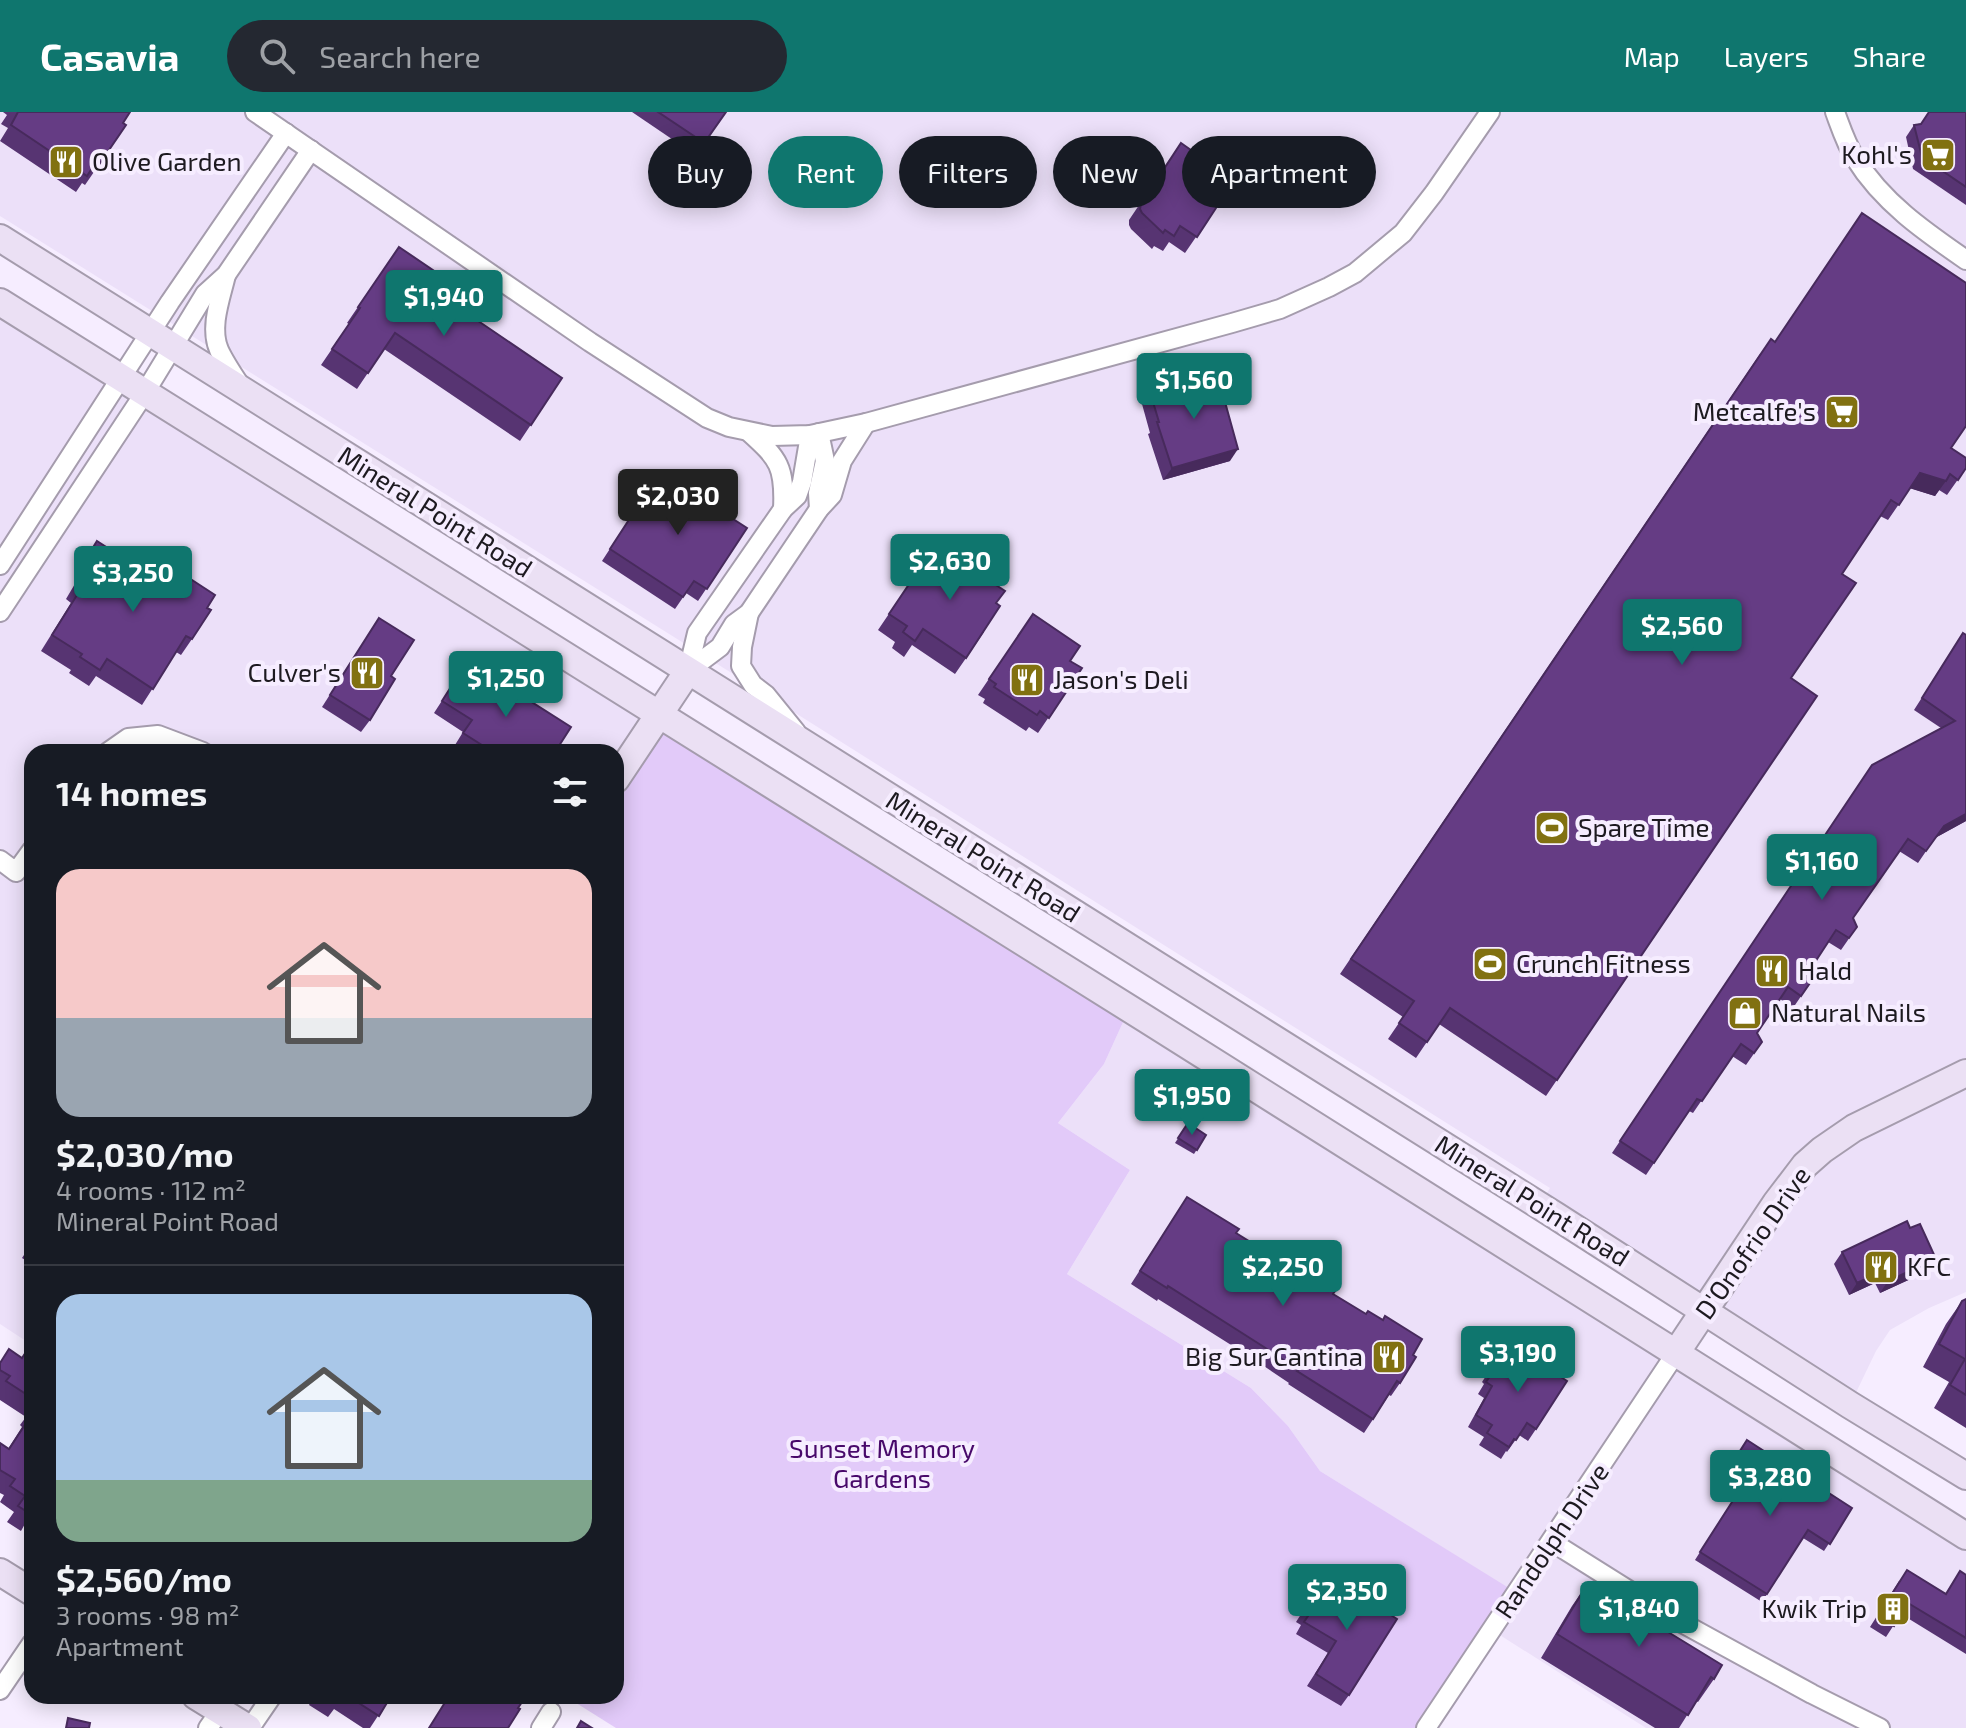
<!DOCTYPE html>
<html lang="en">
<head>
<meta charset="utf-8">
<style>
  :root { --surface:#171b24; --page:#242831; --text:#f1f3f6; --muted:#9ea1a6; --line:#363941; --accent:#0f766e }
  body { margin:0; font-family:"Exo 2",sans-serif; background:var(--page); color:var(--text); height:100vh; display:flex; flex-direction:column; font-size:30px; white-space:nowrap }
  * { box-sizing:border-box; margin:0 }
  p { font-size:26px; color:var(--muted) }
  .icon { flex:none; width:44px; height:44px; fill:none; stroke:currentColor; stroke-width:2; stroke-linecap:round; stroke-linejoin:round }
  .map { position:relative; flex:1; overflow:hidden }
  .side { position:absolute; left:24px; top:632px; width:600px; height:960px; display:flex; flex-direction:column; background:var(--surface); border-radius:24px; box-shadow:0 4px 20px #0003 }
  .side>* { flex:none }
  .banner { position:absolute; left:648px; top:24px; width:760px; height:72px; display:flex; gap:16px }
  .price { position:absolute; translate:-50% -68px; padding:0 18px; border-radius:8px; background:var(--accent); color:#fff; font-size:26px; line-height:52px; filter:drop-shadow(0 2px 4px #0008) }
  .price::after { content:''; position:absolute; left:50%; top:48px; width:24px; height:18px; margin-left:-12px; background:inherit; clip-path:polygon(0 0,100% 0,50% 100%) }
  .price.active { background:#222; color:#fff }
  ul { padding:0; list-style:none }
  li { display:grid; align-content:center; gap:16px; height:424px; padding:0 32px }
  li+li { border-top:2px solid var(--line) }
  li span { display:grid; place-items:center; height:248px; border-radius:24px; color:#555 }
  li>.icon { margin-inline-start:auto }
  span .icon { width:144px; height:144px; fill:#fffc; stroke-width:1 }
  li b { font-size:34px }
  h2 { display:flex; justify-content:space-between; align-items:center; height:96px; padding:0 32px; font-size:34px }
  .tag { padding:0 28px; border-radius:36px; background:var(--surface); box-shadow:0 4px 20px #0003; font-size:28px; line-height:72px }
  .tag.active { background:var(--accent); color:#fff }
  header { display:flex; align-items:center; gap:48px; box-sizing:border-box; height:112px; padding:0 40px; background:var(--accent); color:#fff }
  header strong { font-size:38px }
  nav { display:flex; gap:44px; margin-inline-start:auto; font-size:28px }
  .search { width:560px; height:72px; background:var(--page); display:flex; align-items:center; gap:20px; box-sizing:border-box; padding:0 28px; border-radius:44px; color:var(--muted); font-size:30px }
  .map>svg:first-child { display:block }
</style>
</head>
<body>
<header>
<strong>Casavia</strong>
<div class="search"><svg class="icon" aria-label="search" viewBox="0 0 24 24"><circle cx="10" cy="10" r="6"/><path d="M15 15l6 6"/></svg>Search here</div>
<nav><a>Map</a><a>Layers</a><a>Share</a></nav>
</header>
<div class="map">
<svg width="1966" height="1616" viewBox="0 0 1966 1616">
  <rect width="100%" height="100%" fill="#f6edff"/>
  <!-- built -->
  <g fill="#ece0f9">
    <path d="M 0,0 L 1966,0 L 1966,1180 L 1929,1196 L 1890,1218 L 1876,1239 L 1850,1293 L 1539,1094 L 1550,1076 L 746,570 L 0,104 Z"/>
    <path d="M 0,190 L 659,603 L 616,667 L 616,640 L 32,640 L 32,1233 L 0,1212 Z"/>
    <path d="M 1129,897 L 1966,1424 L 1966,1616 L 1646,1616 L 1492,1518 L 1516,1481 L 1320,1359 L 1288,1314 L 1251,1276 L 1067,1162 L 1130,1058 L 1058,1011 L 1104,952 Z"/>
  </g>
  <!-- green -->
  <path fill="#e2caf9" d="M 659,603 L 1129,897 L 1104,952 L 1058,1011 L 1130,1058 L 1067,1162 L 1251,1276 L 1288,1314 L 1320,1359 L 1517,1481 L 1426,1616 L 616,1616 L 565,1584 L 616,1584 L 616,667 Z"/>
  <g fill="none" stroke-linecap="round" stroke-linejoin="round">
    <!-- street casing -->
    <g stroke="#a59cad" stroke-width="22">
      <g id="street">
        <path d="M 255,0 L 590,230 L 707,306 L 729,315 L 772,324 L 810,323 L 866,311 L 1232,211 L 1280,197 L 1329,175 L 1355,161 L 1403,121 L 1434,81 L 1490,0"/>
        <path d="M 1835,0 C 1841,16 1846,32 1855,46 C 1882,90 1924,119 1966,148"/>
        <path d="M 226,163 C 221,185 209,215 219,238 C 225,251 234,264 242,276"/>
        <path d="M 749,320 C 779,347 785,355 783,397"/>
        <path d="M 819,321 L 825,349 L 818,381 L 819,397"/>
        <path d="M 0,453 L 170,190 L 286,21"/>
        <path d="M 0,500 L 144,282 L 205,182 L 226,163 L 311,38"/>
        <path d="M 749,501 L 742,535 L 741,554 L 753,573 L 766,583 L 796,620"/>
        <path d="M 688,559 L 720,535 L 734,512 L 749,501 L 819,397 L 832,383 L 842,349 L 866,311"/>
        <path d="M 688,559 L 697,521 L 783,397 L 797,384 L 802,370 L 810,323"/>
        <path d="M 108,640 L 128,626 L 158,623 L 203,640"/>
        <path d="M 0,748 L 16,760 L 32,738"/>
        <path d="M 1552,1430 L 1673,1506 L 1812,1582 L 1880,1616"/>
        <path d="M 0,1578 L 32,1531"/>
        <path d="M 208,1616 L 220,1599"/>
        <path d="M 250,1616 L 272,1584"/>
        <path d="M 541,1616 L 551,1600"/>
        <path d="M 1426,1616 L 1676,1241"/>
      </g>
    </g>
    <!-- secondary casing -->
    <g stroke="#a59cad" stroke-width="30">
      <g id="secondary">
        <path d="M 0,126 L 1556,1104 L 1850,1293 L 1966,1364"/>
        <path d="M 0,190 L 1146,907 L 1966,1424"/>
        <path d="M 616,667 L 688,559"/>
        <path d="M 1676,1241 L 1776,1091 L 1805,1053 L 1822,1038 L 1854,1016 L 1966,961"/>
        <path d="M 0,1460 L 32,1480"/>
        <path d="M 196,1584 L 248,1616"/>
      </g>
    </g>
    <!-- street -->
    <use href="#street" stroke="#fff" stroke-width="18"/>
    <!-- secondary -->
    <use href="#secondary" stroke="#ebe0f4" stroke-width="26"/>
  </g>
  <!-- wall -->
  <g fill="#573472">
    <path d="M 3,0 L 130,0 L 96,57 L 85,73 L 82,71 L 76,80 L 0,29 L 8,16 L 1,12 L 7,3 Z"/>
    <path d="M 632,0 L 726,0 L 698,39 L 691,40 Z"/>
    <path d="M 1966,0 L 1966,93 L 1913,57 L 1906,25 L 1914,13 Z"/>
    <path d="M 1197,45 L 1214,91 L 1218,93 L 1185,141 L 1169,130 L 1163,139 L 1154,134 L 1152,137 L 1131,117 L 1129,113 L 1129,108 L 1170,47 Z"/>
    <path d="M 399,135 L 440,183 L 562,266 L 520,329 L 384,237 L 357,277 L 321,253 L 349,212 L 347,211 Z"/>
    <path d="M 1760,242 L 1951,336 L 1966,356 L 1947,383 L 1939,378 L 1935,384 L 1910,376 L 1888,408 L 1880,404 L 1842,462 L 1791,566 L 1817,584 L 1546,984 L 1439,912 L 1416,946 L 1388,927 L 1403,905 L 1340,862 Z"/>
    <path d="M 1150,280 L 1230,349 L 1163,368 L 1148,322 L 1150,321 L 1142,292 Z"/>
    <path d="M 660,360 L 747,416 L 698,489 L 686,481 L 675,497 L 602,449 Z"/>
    <path d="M 97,429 L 207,496 L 192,527 L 181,543 L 176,540 L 142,593 L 96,564 L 89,574 L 69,561 L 71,558 L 41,539 L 71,491 L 66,487 L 79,465 L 75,462 Z"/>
    <path d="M 922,453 L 931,460 L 987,467 L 996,491 L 983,519 L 984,520 L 955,562 L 912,533 L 904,545 L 892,536 L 895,530 L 878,518 Z"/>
    <path d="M 1033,502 L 1070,549 L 1082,556 L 1038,621 L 1029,615 L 1026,619 L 983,591 L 985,587 L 978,583 Z"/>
    <path d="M 379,506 L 391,564 L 370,608 L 361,620 L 322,595 Z"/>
    <path d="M 1963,521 L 1966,523 L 1966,709 L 1935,726 L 1918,751 L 1899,739 L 1853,806 L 1857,815 L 1841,838 L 1828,830 L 1806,864 L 1810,871 L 1793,896 L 1780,887 L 1757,921 L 1762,930 L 1746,953 L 1732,944 L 1693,1001 L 1689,999 L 1646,1063 L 1612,1041 L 1872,653 L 1941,616 L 1914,598 Z"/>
    <path d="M 458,564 L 555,640 L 466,640 L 455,633 L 463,620 L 434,601 Z"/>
    <path d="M 1188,1011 L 1206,1023 L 1194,1042 L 1175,1031 Z"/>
    <path d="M 1187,1085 L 1236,1121 L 1333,1182 L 1413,1243 L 1400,1271 L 1391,1284 L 1389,1283 L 1364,1321 L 1288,1272 L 1289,1271 L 1255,1248 L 1158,1187 L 1157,1189 L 1131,1172 Z"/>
    <path d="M 32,1131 L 32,1152 L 22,1146 Z"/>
    <path d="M 1842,1140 L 1928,1159 L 1880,1181 L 1875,1171 L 1849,1183 L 1834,1152 Z"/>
    <path d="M 1966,1187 L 1966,1316 L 1934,1296 L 1949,1270 L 1923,1255 L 1946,1212 L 1962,1189 Z"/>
    <path d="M 1505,1235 L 1527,1243 L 1536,1317 L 1528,1329 L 1519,1323 L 1507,1340 L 1506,1339 L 1501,1347 L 1479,1333 L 1484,1325 L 1468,1315 L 1484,1286 L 1478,1282 L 1484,1272 L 1482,1270 Z"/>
    <path d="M 32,1240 L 32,1414 L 26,1410 L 21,1419 L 7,1410 L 14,1400 L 0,1390 L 4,1383 L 0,1381 L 0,1331 L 8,1337 L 22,1315 L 20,1313 L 26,1305 L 0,1288 L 0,1250 L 22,1245 Z"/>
    <path d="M 1747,1328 L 1852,1396 L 1824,1439 L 1803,1426 L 1762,1490 L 1695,1448 L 1736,1383 L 1718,1372 Z"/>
    <path d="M 1960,1459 L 1966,1463 L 1966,1542 L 1901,1502 L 1886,1525 L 1870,1515 L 1899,1469 L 1946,1481 Z"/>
    <path d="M 1321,1471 L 1349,1583 L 1341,1594 L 1307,1574 L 1328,1541 L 1296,1522 L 1301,1513 L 1296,1510 Z"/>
    <path d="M 1588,1471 L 1714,1567 L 1698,1590 L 1696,1589 L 1679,1616 L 1655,1616 L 1541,1546 L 1572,1494 Z"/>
    <path d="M 314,1584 L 391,1584 L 370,1616 L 363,1616 L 334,1597 L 328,1605 L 309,1593 Z"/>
  </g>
  <!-- shaded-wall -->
  <g fill="#472a5c">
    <path d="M 707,27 L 698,39 L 691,40 L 700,28 Z"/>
    <path d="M 1238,337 L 1230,349 L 1163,368 L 1172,356 Z"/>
    <path d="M 1920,361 L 1946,369 L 1935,384 L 1909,376 Z"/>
    <path d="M 1966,702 L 1966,709 L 1935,726 L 1944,714 Z"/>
    <path d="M 1936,1147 L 1928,1159 L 1880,1181 L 1888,1169 Z"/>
    <path d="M 1883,1159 L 1875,1171 L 1849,1183 L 1857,1171 Z"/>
  </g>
  <!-- building -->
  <g fill="#653c84" stroke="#472a5c" stroke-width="2">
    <path d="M 18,0 L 130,0 L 123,11 L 126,13 L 96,57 L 93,55 L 87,64 L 11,13 Z"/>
    <path d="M 658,0 L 726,0 L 707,27 L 700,28 Z"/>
    <path d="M 1929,0 L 1966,0 L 1966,75 L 1922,45 L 1914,13 L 1921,12 Z"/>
    <path d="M 1181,31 L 1198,43 L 1197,45 L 1229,67 L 1214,91 L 1218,93 L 1197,125 L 1180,114 L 1174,124 L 1165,118 L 1163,121 L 1142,101 L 1140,97 L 1141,92 Z"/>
    <path d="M 1862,101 L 1966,171 L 1966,314 L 1951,336 L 1966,346 L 1966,356 L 1958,368 L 1950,362 L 1946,369 L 1920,361 L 1899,393 L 1891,388 L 1842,462 L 1856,471 L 1791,566 L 1817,584 L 1557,968 L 1450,896 L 1427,930 L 1399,911 L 1414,889 L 1351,847 L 1771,227 L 1775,230 Z"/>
    <path d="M 399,135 L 449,169 L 440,183 L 562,266 L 531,313 L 395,221 L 368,261 L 332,237 L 360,196 L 358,195 Z"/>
    <path d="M 1217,261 L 1238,337 L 1172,356 L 1157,310 L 1159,310 L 1150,280 Z"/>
    <path d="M 660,360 L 747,416 L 707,477 L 694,469 L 683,485 L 610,437 Z"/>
    <path d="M 97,429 L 128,449 L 140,446 L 150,452 L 155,444 L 215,483 L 207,496 L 211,498 L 192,527 L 186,524 L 153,577 L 107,547 L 100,558 L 80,545 L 82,542 L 52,523 L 82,475 L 77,471 L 90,449 L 86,447 Z"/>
    <path d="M 949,434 L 991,462 L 987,467 L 1005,479 L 996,491 L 1000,494 L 966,546 L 923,517 L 915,529 L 903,520 L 907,514 L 889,502 L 922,453 L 931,460 Z"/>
    <path d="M 1033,502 L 1080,534 L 1070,549 L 1082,556 L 1049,606 L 1040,599 L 1037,603 L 994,575 L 996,572 L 989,567 Z"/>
    <path d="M 379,506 L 414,528 L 391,564 L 395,567 L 370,608 L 330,583 Z"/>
    <path d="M 1963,521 L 1966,523 L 1966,702 L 1944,714 L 1926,739 L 1908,727 L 1853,806 L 1857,815 L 1849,826 L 1836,818 L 1806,864 L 1810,871 L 1801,884 L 1788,875 L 1757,921 L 1762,930 L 1754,941 L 1741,932 L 1702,989 L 1697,987 L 1654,1051 L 1620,1029 L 1872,653 L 1955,609 L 1922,586 Z"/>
    <path d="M 458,564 L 488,583 L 497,568 L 571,615 L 555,640 L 493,640 L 463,621 L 472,608 L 442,589 Z"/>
    <path d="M 1188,1011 L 1206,1023 L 1197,1038 L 1178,1026 Z"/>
    <path d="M 1187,1085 L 1239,1117 L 1236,1121 L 1281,1149 L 1285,1144 L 1294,1149 L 1295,1147 L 1338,1175 L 1333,1182 L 1366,1202 L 1368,1199 L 1383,1208 L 1385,1204 L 1422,1227 L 1413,1243 L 1416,1245 L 1400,1271 L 1397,1269 L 1373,1307 L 1297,1259 L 1298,1258 L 1264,1235 L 1168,1174 L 1167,1176 L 1140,1159 Z"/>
    <path d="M 1907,1109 L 1910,1116 L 1920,1112 L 1936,1147 L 1888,1169 L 1883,1159 L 1857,1171 L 1842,1140 Z"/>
    <path d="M 1966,1187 L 1966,1283 L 1950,1273 L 1965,1247 L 1939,1232 L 1962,1189 Z"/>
    <path d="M 1512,1230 L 1529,1241 L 1527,1243 L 1567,1269 L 1536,1317 L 1527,1311 L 1516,1328 L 1514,1327 L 1509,1335 L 1487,1321 L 1492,1313 L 1476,1303 L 1492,1274 L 1486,1270 L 1493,1260 L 1490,1258 L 1505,1235 L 1508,1236 Z"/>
    <path d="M 9,1237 L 22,1246 L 28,1237 L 32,1240 L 32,1286 L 6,1269 L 10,1264 L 0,1258 L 0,1251 Z"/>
    <path d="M 32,1302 L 32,1403 L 18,1394 L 25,1384 L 10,1374 L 15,1367 L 0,1358 L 0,1331 L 9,1337 Z"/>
    <path d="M 1747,1328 L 1852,1396 L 1830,1432 L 1808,1418 L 1767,1482 L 1700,1440 L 1741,1376 L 1724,1364 Z"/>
    <path d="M 1907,1458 L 1946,1482 L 1960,1459 L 1966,1463 L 1966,1526 L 1908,1491 L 1894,1514 L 1878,1504 Z"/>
    <path d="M 1332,1465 L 1397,1507 L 1349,1583 L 1316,1562 L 1336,1529 L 1304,1510 L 1310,1501 L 1305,1498 L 1321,1471 L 1326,1474 Z"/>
    <path d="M 1588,1471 L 1722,1553 L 1714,1567 L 1711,1565 L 1688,1603 L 1557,1522 Z"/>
    <path d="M 331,1584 L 343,1584 L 339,1589 Z"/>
    <path d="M 348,1584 L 391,1584 L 379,1604 Z"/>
    <path d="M 449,1584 L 526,1584 L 518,1596 L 520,1597 L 508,1616 L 429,1616 Z"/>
    <path d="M 68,1606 L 90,1611 L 89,1616 L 66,1616 Z"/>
    <path d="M 581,1609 L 592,1616 L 577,1616 Z"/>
  </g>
  <!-- icons -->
  <defs>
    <g id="supermarket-square" transform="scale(1.8)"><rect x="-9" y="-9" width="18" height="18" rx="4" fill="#817111" stroke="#f6edff"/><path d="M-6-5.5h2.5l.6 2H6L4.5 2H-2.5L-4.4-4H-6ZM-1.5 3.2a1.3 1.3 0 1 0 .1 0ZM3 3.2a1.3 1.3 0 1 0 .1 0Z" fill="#fff"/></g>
    <g id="restaurant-square" transform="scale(1.8)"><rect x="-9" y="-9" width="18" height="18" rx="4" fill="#817111" stroke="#f6edff"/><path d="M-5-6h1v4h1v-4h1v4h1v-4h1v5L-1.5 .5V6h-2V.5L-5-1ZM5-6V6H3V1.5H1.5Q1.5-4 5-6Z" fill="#fff"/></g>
    <g id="stadium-square" transform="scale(1.8)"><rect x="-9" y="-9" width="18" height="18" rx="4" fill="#817111" stroke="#f6edff"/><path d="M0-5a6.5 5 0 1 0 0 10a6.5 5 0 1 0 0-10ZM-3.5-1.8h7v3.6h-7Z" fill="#fff"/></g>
    <g id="shop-square" transform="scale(1.8)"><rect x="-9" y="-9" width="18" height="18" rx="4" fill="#817111" stroke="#f6edff"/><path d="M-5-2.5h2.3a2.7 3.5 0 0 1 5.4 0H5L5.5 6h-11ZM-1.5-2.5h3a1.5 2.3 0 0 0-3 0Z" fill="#fff"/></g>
    <g id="building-square" transform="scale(1.8)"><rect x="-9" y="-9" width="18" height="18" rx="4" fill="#817111" stroke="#f6edff"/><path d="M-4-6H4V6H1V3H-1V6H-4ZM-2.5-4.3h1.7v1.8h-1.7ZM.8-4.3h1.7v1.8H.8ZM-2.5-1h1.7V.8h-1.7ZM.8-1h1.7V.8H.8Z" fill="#fff"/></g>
  </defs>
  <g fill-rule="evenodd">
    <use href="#supermarket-square" x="1938" y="43"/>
    <use href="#restaurant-square" x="66" y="50"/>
    <use href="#supermarket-square" x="1842" y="300"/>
    <use href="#restaurant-square" x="367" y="561"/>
    <use href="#restaurant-square" x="1027" y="568"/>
    <use href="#stadium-square" x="1552" y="716"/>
    <use href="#stadium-square" x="1490" y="852"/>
    <use href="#restaurant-square" x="1772" y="859"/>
    <use href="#shop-square" x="1745" y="901"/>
    <use href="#restaurant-square" x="1881" y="1155"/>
    <use href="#restaurant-square" x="1389" y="1245"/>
    <use href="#building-square" x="1893" y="1497"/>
  </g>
  <g text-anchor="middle" stroke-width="8" stroke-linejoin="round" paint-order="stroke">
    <!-- poi labels -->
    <g font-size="26" fill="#1d1a20" stroke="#f6edff" text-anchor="start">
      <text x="1912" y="52" text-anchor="end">Kohl's</text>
      <text x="92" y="59">Olive Garden</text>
      <text x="1816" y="309" text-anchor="end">Metcalfe's</text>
      <text x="341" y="570" text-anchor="end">Culver's</text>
      <text x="1053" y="577">Jason's Deli</text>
      <text x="1578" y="725">Spare Time</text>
      <text x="1516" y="861">Crunch Fitness</text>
      <text x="1798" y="868">Hald</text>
      <text x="1771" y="910">Natural Nails</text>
      <text x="1907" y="1164">KFC</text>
      <text x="1363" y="1254" text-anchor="end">Big Sur Cantina</text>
      <text x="1867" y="1506" text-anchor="end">Kwik Trip</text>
    </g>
    <!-- street labels -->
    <g font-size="26" fill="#1d1a20" stroke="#f6edff">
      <text transform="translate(435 400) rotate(32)" y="9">Mineral Point Road</text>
      <text transform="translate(983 745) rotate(32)" y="9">Mineral Point Road</text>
      <text transform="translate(1532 1089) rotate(32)" y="9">Mineral Point Road</text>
      <text transform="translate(1753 1131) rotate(-55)" y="9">D'Onofrio Drive</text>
      <text transform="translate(1552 1429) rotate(-56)" y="9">Randolph Drive</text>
    </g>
    <!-- park labels -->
    <g font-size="26" fill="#48096a" stroke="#f6edff">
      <text x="882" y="1346">Sunset Memory<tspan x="882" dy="30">Gardens</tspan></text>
    </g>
  </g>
</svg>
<b class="price" style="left:444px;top:226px">$1,940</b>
<b class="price" style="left:1194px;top:309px">$1,560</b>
<b class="price active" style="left:678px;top:425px">$2,030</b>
<b class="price" style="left:950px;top:490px">$2,630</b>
<b class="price" style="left:133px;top:502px">$3,250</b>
<b class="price" style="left:1682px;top:555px">$2,560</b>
<b class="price" style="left:506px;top:607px">$1,250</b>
<b class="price" style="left:1822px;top:790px">$1,160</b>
<b class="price" style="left:1192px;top:1025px">$1,950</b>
<b class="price" style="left:1283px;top:1196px">$2,250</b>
<b class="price" style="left:1518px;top:1282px">$3,190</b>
<b class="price" style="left:1770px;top:1406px">$3,280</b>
<b class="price" style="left:1347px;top:1520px">$2,350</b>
<b class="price" style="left:1639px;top:1537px">$1,840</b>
<div class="banner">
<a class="tag">Buy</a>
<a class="tag active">Rent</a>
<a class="tag">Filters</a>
<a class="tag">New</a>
<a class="tag">Apartment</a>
</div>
<section class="side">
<h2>14 homes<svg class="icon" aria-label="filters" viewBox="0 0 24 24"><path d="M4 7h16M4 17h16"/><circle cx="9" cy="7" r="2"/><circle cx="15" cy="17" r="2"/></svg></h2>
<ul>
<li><span style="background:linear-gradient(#f6c9c9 60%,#9aa5b1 0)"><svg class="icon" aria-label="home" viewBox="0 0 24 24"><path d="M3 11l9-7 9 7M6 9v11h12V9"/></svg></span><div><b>$2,030/mo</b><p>4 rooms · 112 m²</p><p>Mineral Point Road</p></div></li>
<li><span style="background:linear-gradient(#a9c7e8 75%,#7fa58c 0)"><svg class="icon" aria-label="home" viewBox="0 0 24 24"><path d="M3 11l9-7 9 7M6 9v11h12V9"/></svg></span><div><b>$2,560/mo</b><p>3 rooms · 98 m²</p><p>Apartment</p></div></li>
</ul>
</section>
</div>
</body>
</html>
